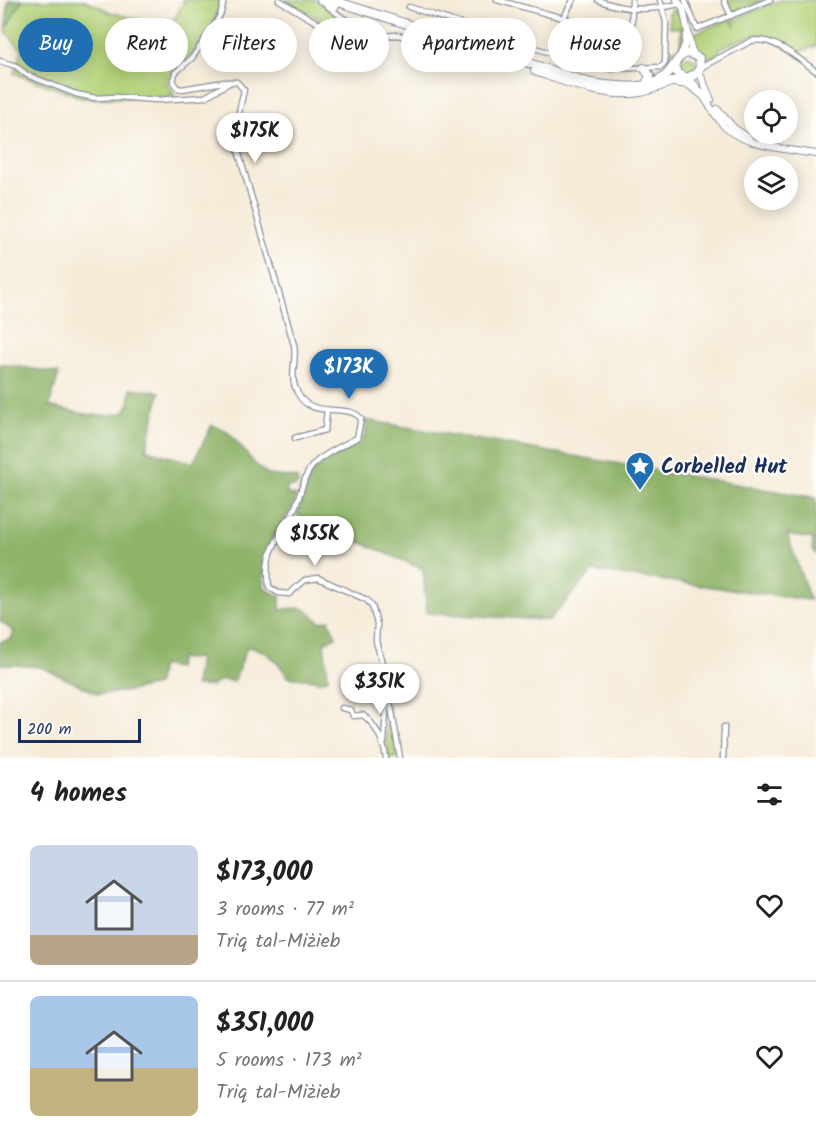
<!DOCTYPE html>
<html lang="en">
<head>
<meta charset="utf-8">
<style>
  :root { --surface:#fff; --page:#f6f6f6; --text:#222; --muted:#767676; --line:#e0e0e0; --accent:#1f6fb2 }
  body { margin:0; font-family:Kalam,sans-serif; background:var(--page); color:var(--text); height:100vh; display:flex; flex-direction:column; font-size:22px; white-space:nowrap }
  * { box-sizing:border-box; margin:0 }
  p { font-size:20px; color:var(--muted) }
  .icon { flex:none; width:33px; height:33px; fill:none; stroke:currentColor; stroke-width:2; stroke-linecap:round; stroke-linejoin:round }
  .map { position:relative; height:758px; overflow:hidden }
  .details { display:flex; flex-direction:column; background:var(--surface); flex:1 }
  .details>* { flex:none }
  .top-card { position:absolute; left:18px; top:18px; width:780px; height:54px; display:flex; gap:12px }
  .buttons { position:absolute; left:744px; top:90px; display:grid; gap:12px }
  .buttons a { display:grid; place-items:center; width:54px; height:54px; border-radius:50%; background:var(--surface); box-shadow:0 3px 15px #0003; font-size:30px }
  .scale { position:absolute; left:18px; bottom:15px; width:123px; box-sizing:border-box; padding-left:6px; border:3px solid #1b2f5e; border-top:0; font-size:16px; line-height:21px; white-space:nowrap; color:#1b2f5e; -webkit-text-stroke:4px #fdfcf7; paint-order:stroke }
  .price { position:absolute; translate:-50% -51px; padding:0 14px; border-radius:21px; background:#fff; color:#222; font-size:20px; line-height:39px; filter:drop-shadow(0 2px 3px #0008) }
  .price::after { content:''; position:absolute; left:50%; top:36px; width:18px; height:14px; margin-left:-9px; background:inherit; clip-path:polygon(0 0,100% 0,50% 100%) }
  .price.on { background:var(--accent); color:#fff }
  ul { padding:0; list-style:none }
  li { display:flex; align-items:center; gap:18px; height:150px; padding:0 30px }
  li+li { border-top:2px solid var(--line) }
  li span { display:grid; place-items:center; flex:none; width:168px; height:120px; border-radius:9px; color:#555 }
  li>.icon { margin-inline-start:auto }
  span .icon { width:72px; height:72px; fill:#fffc; stroke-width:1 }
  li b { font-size:26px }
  h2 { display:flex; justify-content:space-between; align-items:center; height:72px; padding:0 30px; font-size:26px }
  .tag { padding:0 21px; border-radius:27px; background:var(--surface); box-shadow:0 3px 15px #0003; font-size:21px; line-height:54px }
  .tag.on { background:var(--accent); color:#fff }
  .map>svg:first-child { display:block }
</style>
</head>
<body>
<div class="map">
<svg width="816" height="758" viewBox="0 0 816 758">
  <rect width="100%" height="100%" fill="#fdfcf7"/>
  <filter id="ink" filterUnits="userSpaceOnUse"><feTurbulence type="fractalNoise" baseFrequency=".0167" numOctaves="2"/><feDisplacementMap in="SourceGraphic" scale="12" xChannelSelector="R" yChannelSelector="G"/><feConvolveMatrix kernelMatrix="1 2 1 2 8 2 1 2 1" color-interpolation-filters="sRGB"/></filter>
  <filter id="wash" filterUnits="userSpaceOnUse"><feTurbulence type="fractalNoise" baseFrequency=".008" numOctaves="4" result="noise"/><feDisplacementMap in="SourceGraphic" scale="24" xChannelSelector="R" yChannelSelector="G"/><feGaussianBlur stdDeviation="1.35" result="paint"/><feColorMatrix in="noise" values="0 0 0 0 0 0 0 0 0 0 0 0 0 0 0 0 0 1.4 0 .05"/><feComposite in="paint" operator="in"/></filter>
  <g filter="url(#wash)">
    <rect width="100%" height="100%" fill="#f6ebd8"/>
    <!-- green -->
    <g fill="#b4d279" stroke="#68806c" stroke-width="1.5">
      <path d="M 22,0 L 85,0 L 112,13 L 142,20 L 174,20 L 184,1 L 182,0 L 220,0 C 218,22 204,43 189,58 C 180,66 172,71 166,82 L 175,97 L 82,98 L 14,73 L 22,50 L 6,31 L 6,28 Z"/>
      <path d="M 285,0 L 316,0 L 348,23 L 378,33 L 378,38 L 373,41 L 340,31 Z"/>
      <path d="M 725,0 L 761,0 L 762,1 L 731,13 Z"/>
      <path d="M 781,0 L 816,0 L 816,46 L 795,53 L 761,34 L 742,39 L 720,48 L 718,54 C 699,63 694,52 690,35 L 731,19 L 735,27 L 733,20 Z"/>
      <path d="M 672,9 C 695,20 681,56 668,70 C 664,74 657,77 652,80 L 650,69 L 665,68 L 668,63 L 669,50 L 680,49 L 681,28 L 670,27 L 669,14 Z"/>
      <path d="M 613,21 C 620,40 608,42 628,50 L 626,65 L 611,65 L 613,57 L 600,53 L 606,36 L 599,24 Z"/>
      <path d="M 584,27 L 594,30 L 599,36 L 593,52 L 577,46 Z"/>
      <circle cx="688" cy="65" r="8"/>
      <path d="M 388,702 L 397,758 L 388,758 L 386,739 Z"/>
    </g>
    <!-- forest -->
    <g fill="#8fb469" stroke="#557264" stroke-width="1.5">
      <path d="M 8,0 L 22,0 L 6,28 Z"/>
      <path d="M 0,364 L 59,373 L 49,406 C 72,412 100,419 123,413 L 129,405 L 131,388 L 160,392 L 146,450 L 193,463 L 212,425 L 229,433 L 254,463 L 268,475 L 297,478 L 298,484 L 295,487 L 288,486 L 286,493 L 296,496 L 294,505 L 268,546 L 263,587 L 280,597 L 280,610 C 304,606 303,606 320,622 L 329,620 L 336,637 L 324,642 L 328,678 L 322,681 L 288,677 C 279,662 265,648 247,647 L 234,681 L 221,680 L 211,686 L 195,686 L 199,658 L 180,659 L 177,668 L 161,665 L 157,685 L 124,692 L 99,694 L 41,667 L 0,664 L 0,642 L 11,639 L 14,632 L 0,621 Z"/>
      <path d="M 365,420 L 816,498 L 816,554 L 812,550 L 813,539 L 787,535 L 810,600 L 593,571 L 549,620 L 427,613 L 423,569 L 297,515 L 312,470 L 341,451 L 357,445 L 366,434 Z"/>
    </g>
  </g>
  <g filter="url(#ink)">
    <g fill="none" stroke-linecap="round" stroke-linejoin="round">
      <!-- minor casing -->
      <g stroke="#888d9b" stroke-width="7">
        <g id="minor">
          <path d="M 224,0 L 221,13 L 214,26 L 192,58 L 175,73 L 173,82 L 177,88 L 182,89 L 224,82 L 237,82 L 244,90 L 239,112 L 237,147 L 294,345 C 297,359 290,374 295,387 C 307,424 348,400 361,419 L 357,438 C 343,445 328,452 316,462 C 304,473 302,490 296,505 C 283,540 264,542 269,587 L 278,593 L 289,594 L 305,580 L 318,578 L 367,600 L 372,606 L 377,624 L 376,641 L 386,678 L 400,758"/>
          <path d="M 279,0 C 303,14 346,44 374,42 L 380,36"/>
          <path d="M 497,0 L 596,27 L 602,37 L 593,65"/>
          <path d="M 598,0 C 625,11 650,11 679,4"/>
          <path d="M 685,0 L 697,29 L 770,0"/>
          <path d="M 724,0 L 731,16"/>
          <path d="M 326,5 L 343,18 L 379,32 L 380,36 L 397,35 L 428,41 L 438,40"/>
          <path d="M 409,7 L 578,62 L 612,69 L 661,67 L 665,63 L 666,22 L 660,0"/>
          <path d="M 563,19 L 573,0"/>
          <path d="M 0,61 L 16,66 L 27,75 L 76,94 L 95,98 L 116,97 L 157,100 L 205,97 L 229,83"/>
          <path d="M 631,68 L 632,0"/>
          <path d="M 700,68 L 751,41 C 774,36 798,59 816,71"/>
          <path d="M 295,438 L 325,430 L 327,410"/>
          <path d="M 342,708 L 351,710 L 353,716 L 363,715 C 376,725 384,742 386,758"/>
          <path d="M 384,742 L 387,696"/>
          <path d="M 723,758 L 724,727"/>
        </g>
      </g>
      <!-- major casing -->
      <g stroke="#888d9b" stroke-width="8">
        <g id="major">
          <path d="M 677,0 L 683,8 L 691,48 L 694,54"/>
          <path d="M 680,56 L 685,45 L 686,36"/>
          <path d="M 699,71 L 711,100"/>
          <path d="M 689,78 C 703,92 711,111 724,126 C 742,146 791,150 816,154"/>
          <path d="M 717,109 L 734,128 L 749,138"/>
        </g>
      </g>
      <!-- highway casing -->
      <g stroke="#888d9b" stroke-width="10">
        <g id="highway">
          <path d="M 321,0 L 335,6"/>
          <path d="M 332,0 L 591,83 C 614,86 652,93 669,72 C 676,64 677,55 689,53 L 699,58 L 700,68 L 696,74 L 686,78 L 677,73 L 675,64"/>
          <path d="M 644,68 L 650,76 L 646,84"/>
          <path d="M 535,71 C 567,82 605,98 640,92 C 655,89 670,82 684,77"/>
          <path d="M 673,82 L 689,84 L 702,94"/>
        </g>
      </g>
      <!-- minor -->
      <use href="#minor" stroke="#fff" stroke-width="4.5"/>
      <!-- major -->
      <use href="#major" stroke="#fff" stroke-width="6"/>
      <!-- highway -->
      <use href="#highway" stroke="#fff" stroke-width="8"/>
    </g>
  </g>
  <!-- icons -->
  <defs>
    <g id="sight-pin" transform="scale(1.5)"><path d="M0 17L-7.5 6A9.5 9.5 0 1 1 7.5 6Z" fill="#1f6fb2" stroke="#fdfcf7"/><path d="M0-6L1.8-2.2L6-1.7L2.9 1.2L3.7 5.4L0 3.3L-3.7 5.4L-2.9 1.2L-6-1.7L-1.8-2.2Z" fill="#fff"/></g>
  </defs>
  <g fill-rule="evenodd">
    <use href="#sight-pin" x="640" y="466"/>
  </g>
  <g text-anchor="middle" stroke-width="4.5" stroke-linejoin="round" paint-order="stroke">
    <!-- poi labels -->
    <g font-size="21" font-weight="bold" fill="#1b2f5e" stroke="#fdfcf7" text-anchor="start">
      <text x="661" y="473">Corbelled Hut</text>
    </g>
  </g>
</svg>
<div class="buttons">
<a><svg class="icon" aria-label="locate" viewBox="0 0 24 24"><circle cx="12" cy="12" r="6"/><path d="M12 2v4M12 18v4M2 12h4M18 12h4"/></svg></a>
<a><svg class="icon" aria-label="layers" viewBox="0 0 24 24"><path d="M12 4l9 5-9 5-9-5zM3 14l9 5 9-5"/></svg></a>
</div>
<div class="scale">200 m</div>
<b class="price" style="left:255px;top:164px">$175K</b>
<b class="price on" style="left:349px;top:400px">$173K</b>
<b class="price" style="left:315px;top:567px">$155K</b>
<b class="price" style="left:380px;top:715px">$351K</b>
<div class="top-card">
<a class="tag on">Buy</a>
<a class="tag">Rent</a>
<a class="tag">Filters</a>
<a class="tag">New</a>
<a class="tag">Apartment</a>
<a class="tag">House</a>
</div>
</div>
<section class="details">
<h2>4 homes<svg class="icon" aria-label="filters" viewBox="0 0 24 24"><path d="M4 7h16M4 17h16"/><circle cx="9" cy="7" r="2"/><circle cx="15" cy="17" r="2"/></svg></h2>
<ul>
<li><span style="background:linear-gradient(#c9d6e8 75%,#b9a48a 0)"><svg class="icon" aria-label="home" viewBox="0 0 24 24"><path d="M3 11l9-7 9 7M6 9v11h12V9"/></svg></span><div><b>$173,000</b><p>3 rooms · 77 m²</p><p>Triq tal-Miżieb</p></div><svg class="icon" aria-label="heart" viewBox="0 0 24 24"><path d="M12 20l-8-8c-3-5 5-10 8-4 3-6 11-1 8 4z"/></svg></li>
<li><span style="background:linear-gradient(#a9c7e8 60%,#c2b280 0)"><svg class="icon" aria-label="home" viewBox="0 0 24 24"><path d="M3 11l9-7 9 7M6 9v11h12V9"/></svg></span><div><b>$351,000</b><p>5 rooms · 173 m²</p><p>Triq tal-Miżieb</p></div><svg class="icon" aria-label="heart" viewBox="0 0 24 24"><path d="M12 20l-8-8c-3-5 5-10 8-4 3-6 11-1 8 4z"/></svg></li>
</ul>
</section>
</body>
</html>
